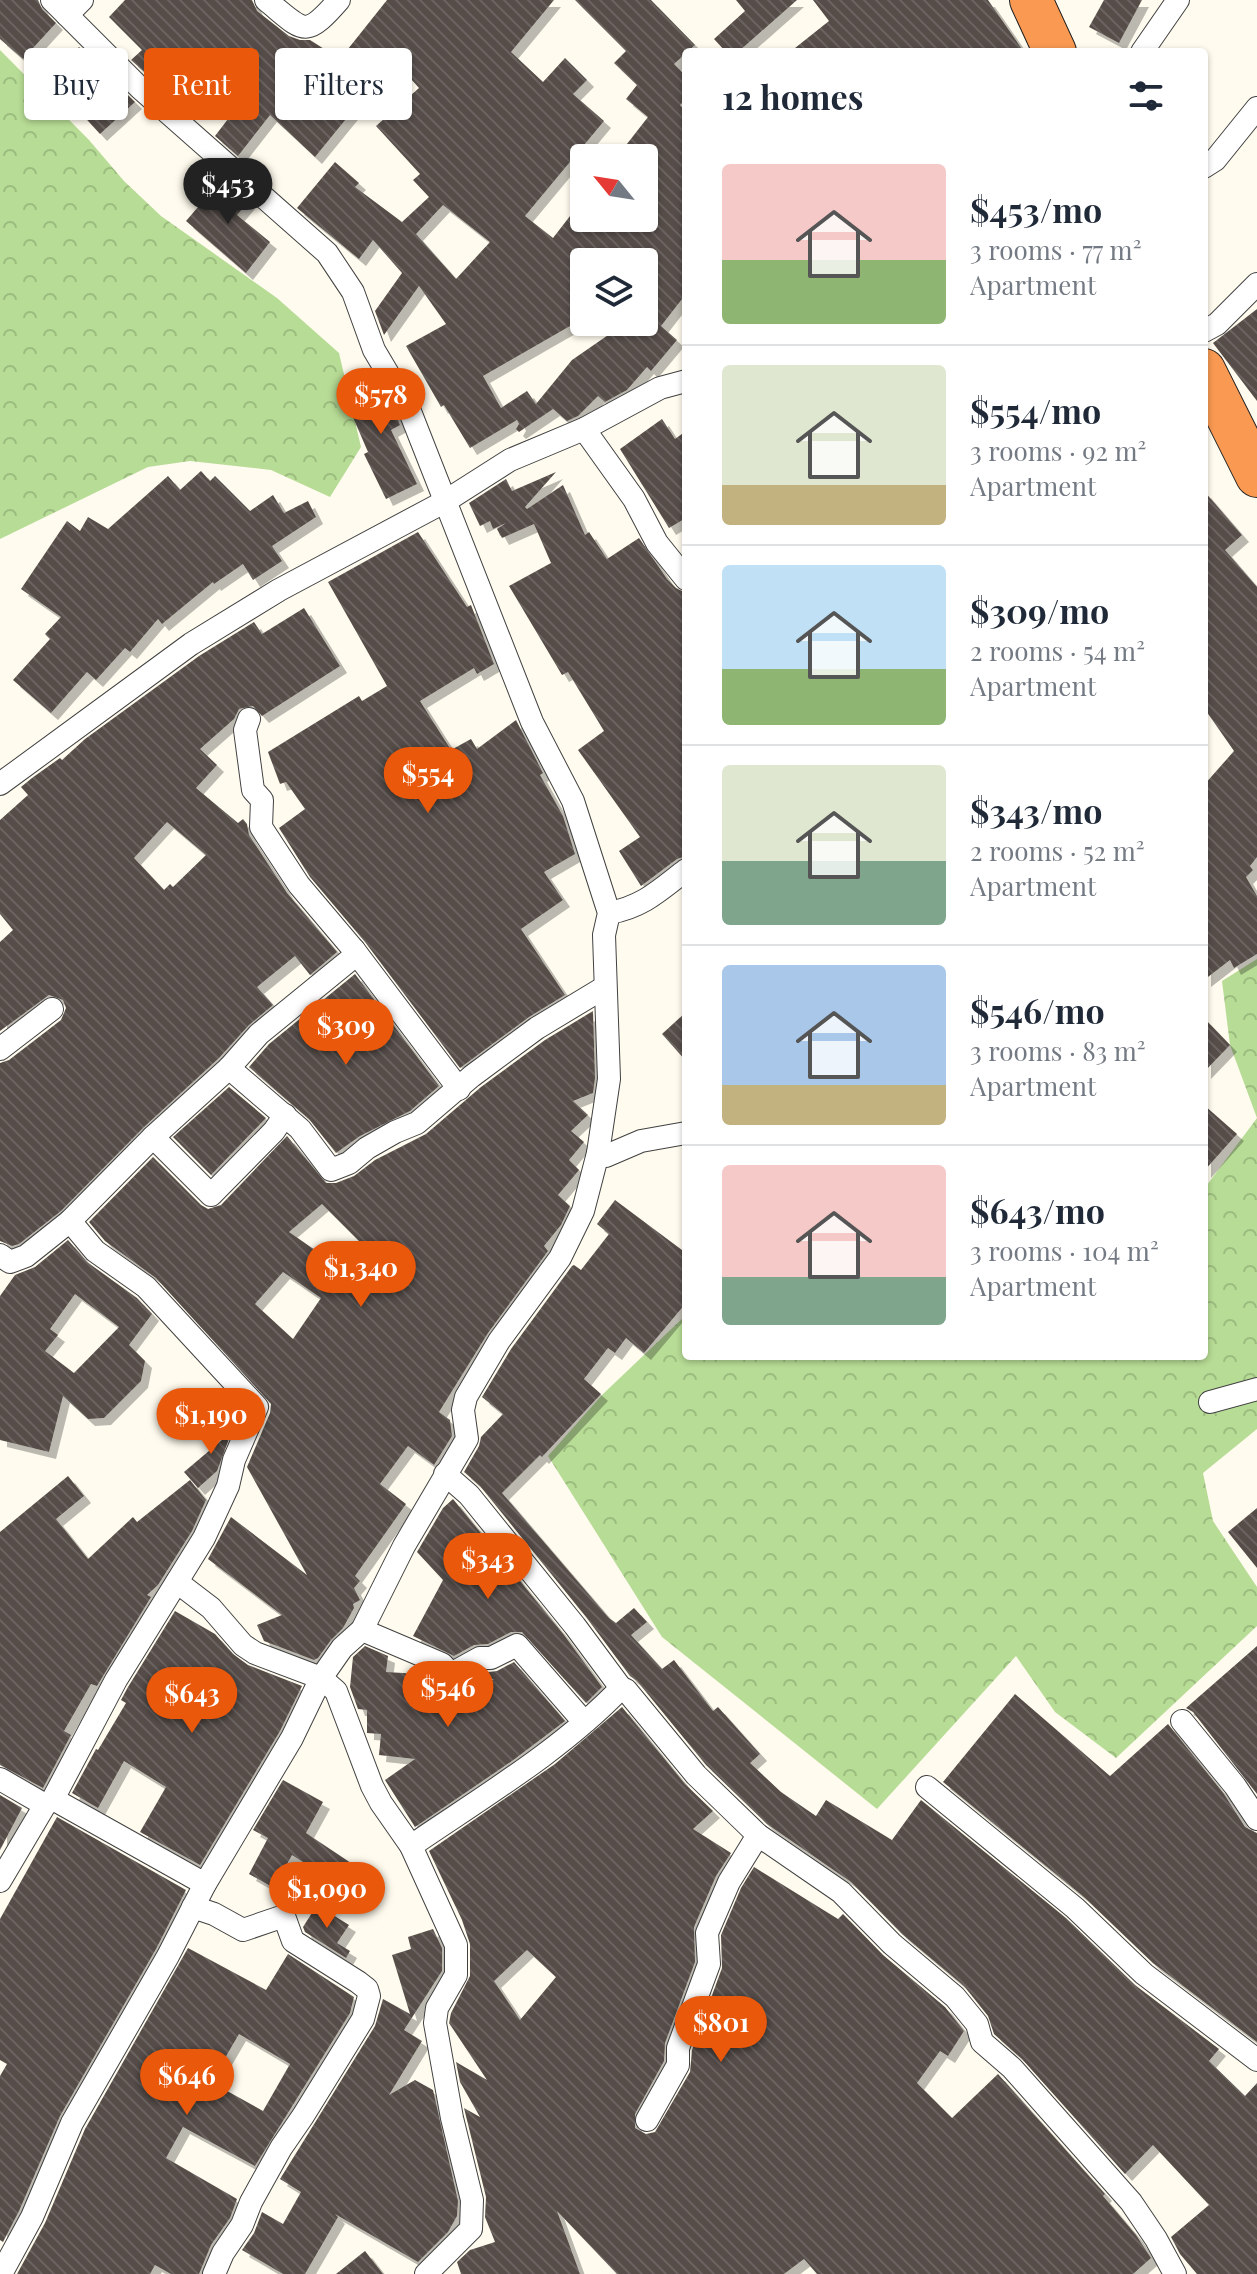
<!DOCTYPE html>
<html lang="en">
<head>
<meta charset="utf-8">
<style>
  :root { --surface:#fff; --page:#f6f6f7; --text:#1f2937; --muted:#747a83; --line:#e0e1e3; --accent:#ea580c }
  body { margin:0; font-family:"Playfair Display",serif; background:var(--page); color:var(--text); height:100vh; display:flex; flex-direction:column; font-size:30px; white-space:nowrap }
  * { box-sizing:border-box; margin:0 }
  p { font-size:26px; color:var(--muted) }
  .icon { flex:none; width:44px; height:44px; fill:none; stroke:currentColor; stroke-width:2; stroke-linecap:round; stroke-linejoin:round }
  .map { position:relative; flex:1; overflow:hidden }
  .drawer { position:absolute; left:682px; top:48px; width:526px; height:1312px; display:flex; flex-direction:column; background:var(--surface); border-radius:8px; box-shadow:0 2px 6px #0004 }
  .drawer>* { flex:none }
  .banner { position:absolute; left:24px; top:48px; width:538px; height:72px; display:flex; gap:16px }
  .needle { width:52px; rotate:300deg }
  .tools { position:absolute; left:570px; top:144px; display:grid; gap:16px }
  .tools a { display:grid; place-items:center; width:88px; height:88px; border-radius:8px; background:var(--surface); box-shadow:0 2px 6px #0004; font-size:40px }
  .price { position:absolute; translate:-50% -68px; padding:0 18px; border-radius:28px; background:var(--accent); color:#fff; font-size:26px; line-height:52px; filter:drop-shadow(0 2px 4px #0008) }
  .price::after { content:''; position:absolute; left:50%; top:48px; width:24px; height:18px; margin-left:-12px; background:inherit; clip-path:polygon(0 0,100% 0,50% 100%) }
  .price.selected { background:#222; color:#fff }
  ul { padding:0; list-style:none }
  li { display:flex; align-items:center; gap:24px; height:200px; padding:0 40px }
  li+li { border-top:2px solid var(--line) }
  li span { display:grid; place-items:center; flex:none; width:224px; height:160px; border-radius:8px; color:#555 }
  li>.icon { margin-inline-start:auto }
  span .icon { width:96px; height:96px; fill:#fffc; stroke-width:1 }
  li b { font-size:34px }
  h2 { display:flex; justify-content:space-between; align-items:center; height:96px; padding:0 40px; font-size:34px }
  .tag { padding:0 28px; border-radius:8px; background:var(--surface); box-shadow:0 2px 6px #0004; font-size:28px; line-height:72px }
  .tag.selected { background:var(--accent); color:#fff }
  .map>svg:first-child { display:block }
</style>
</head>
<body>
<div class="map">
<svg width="1257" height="2274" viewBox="0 0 1257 2274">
  <defs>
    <pattern id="forest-crowns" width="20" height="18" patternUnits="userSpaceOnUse" patternTransform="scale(2)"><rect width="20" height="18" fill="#b7dc95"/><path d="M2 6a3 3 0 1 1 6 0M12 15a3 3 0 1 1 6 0" fill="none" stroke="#9cbc7f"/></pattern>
    <pattern id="building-back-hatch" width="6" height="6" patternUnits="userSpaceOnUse" patternTransform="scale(2)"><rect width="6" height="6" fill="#574e4a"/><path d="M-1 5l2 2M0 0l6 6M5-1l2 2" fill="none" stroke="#6a6360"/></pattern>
    <filter id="shadow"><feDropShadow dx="7" dy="7" stdDeviation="0" flood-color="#0004"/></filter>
  </defs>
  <rect width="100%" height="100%" fill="#fffbee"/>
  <!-- forest -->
  <g fill="url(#forest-crowns)">
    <path d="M 0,50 L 89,140 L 124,181 L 161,216 L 277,298 L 339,353 L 361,447 L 330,497 L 271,470 L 190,461 L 148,467 L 0,539 Z"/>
    <path d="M 1257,959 L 1257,1429 L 1203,1473 L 1213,1521 L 1257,1587 L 1257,1626 L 1116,1758 L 1055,1712 L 1016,1656 L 877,1809 L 662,1637 L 548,1456 L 603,1394 L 686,1315 L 686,1356 L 1204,1356 L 1204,1189 L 1257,1118 L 1230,1045 L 1222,981 Z"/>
  </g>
  <!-- building -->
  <g fill="url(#building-back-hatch)" fill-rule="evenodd" filter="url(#shadow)">
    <path d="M 0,0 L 38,0 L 42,9 L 56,23 L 23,59 L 0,39 Z"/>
    <path d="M 125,0 L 252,0 L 257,11 L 289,36 L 300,40 L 310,40 L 340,59 L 387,0 L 554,0 L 511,52 L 543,82 L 565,58 L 587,80 L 573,94 L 604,121 L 525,216 L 553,238 L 584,198 L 584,218 L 644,218 L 644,158 L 616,158 L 648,117 L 626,99 L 637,85 L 614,63 L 626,51 L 575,0 L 651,0 L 695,45 L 674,64 L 686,76 L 686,99 L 680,105 L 686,112 L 686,294 L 661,326 L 677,340 L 651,371 L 647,367 L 627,390 L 605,402 L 598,396 L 578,416 L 567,421 L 553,409 L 519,432 L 516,429 L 519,424 L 517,420 L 470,448 L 444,405 L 441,407 L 406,346 L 446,324 L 419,286 L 384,335 L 375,311 L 402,273 L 373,240 L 359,259 L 297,208 L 335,162 L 359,183 L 355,187 L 402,222 L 429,197 L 413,180 L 420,174 L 376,126 L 419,88 L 394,60 L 315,157 L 270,115 L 238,156 L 215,136 L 228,119 L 204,96 L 189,112 L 131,60 L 142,50 L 109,17 ZM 443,205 L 490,242 L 456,279 L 416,234 ZM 584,262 L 644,262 L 644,322 L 627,322 L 572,360 L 536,404 L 527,391 L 501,408 L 483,376 L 584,318 Z"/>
    <path d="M 736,0 L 797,0 L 738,52 L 726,52 L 714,39 L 745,11 Z"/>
    <path d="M 813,0 L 988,0 L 1024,52 L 790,52 L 829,21 Z"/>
    <path d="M 1104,0 L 1142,0 L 1119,43 L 1089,27 Z"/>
    <path d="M 79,47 L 135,102 L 100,134 L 68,99 L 64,102 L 45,81 Z"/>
    <path d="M 222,179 L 248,202 L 237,215 L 270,242 L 246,273 L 186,221 Z"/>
    <path d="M 1257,309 L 1257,401 L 1213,343 Z"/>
    <path d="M 369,368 L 396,415 L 400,425 L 391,430 L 417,484 L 386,499 L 364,454 L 368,452 L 352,415 L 363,410 L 350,379 Z"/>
    <path d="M 662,419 L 675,439 L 686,431 L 686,518 L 669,528 L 620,449 Z"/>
    <path d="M 201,471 L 210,481 L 215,476 L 250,511 L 273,495 L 284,513 L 308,501 L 316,517 L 272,546 L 282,561 L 253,580 L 243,564 L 214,584 L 213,582 L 162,624 L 158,619 L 130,652 L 125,648 L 96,680 L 87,672 L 51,713 L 13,680 L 50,639 L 45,634 L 61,617 L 21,589 L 67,521 L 80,531 L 88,517 L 108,529 L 168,476 L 180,490 Z"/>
    <path d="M 556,472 L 525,507 L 527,509 L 563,485 L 585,535 L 589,532 L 607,559 L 639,538 L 667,579 L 676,588 L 686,593 L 686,856 L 677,859 L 641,886 L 619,851 L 640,837 L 578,750 L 604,731 L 568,672 L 562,675 L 509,586 L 551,563 L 534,524 L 502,538 L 497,529 L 506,523 L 493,529 L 490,521 L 480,526 L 469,503 L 506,479 L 512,491 Z"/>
    <path d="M 1204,491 L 1242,535 L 1225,550 L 1257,587 L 1257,857 L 1250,866 L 1253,870 L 1246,877 L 1257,896 L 1257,954 L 1234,968 L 1230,960 L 1204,980 L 1204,785 L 1234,751 L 1204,708 Z"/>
    <path d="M 418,532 L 467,607 L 471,605 L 494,664 L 477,674 L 474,668 L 420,701 L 451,750 L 471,739 L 477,749 L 516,720 L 543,773 L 540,775 L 563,816 L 575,854 L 544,872 L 563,900 L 521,929 L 565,995 L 529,1017 L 460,1068 L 365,942 L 310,877 L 279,828 L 305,809 L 286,782 L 280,784 L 268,752 L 359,696 L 362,701 L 387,686 L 328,582 Z"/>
    <path d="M 304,608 L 340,666 L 262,716 L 253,706 L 239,709 L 234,719 L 200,749 L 217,765 L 196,788 L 238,823 L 243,819 L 247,824 L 249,835 L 287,893 L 337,952 L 310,975 L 295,956 L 257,987 L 273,1005 L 249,1025 L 219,1058 L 144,1127 L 61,1211 L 19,1244 L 12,1246 L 0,1241 L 0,1063 L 9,1060 L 61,1020 L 66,1008 L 63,1000 L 49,995 L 0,1031 L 0,942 L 13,930 L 0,914 L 0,820 L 28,795 L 21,787 L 32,778 L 60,758 L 62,760 L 85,739 L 199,656 L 254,622 L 262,634 ZM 167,822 L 206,855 L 173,887 L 170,884 L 164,890 L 134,858 Z"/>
    <path d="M 355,974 L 439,1086 L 410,1111 L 360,1136 L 336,1153 L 309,1119 L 249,1067 L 269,1044 Z"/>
    <path d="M 593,1011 L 595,1078 L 593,1093 L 573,1101 L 588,1115 L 571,1131 L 584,1142 L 569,1160 L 579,1170 L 558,1195 L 570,1206 L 561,1225 L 544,1246 L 548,1251 L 488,1333 L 439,1412 L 450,1420 L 452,1436 L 434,1465 L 408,1446 L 380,1484 L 406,1504 L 355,1576 L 360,1581 L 354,1588 L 360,1600 L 353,1604 L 354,1608 L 343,1628 L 331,1640 L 318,1658 L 314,1660 L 264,1641 L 257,1625 L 282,1615 L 208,1559 L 231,1517 L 307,1575 L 247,1467 L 270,1413 L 271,1404 L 156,1278 L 105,1241 L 89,1222 L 153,1157 L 201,1205 L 208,1209 L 221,1205 L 287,1136 L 326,1183 L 336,1183 L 354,1176 L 375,1160 L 426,1134 L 481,1087 L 545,1040 ZM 322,1204 L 359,1241 L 341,1268 L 289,1232 ZM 283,1272 L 321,1298 L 293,1339 L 255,1304 Z"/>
    <path d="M 686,1012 L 686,1061 L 662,1034 Z"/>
    <path d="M 1204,1018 L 1230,1045 L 1204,1072 Z"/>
    <path d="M 229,1087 L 266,1118 L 211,1175 L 173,1137 Z"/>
    <path d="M 1204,1105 L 1237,1134 L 1204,1171 Z"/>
    <path d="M 615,1200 L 686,1253 L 686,1303 L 644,1353 L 626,1338 L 615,1353 L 608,1348 L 584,1379 L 601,1394 L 542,1457 L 540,1455 L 502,1493 L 609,1618 L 616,1623 L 634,1608 L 647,1622 L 631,1635 L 662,1669 L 674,1660 L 713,1711 L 718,1707 L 760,1754 L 750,1763 L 781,1792 L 816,1816 L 826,1800 L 892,1840 L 921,1800 L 1066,1918 L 1135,1985 L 1219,2049 L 1209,2061 L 1245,2096 L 1257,2083 L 1257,2274 L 1197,2274 L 1180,2254 L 1171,2237 L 1209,2205 L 1153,2145 L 1125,2174 L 1022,2059 L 994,2034 L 988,2016 L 964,1986 L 902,1934 L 851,1882 L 767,1824 L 706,1765 L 637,1681 L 630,1676 L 586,1617 L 480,1486 L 464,1472 L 479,1446 L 481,1437 L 503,1414 L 482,1397 L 511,1349 L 572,1266 L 574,1265 L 581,1270 L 609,1234 L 597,1224 Z"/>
    <path d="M 68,1240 L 87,1262 L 137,1298 L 152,1314 L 129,1345 L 145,1361 L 141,1381 L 104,1418 L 88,1419 L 63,1396 L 49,1452 L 0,1440 L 0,1296 L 15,1275 L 35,1267 ZM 75,1294 L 119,1327 L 74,1373 L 45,1351 L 58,1335 L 50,1329 Z"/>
    <path d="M 221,1409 L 235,1423 L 217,1471 L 198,1488 L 184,1472 L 229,1434 L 217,1413 Z"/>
    <path d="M 68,1476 L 84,1496 L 56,1519 L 88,1559 L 133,1517 L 137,1522 L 190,1480 L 206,1500 L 192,1531 L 158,1585 L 147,1595 L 151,1597 L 97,1686 L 91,1684 L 64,1731 L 71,1735 L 43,1788 L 0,1765 L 0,1532 Z"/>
    <path d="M 453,1499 L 564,1635 L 602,1687 L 586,1703 L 522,1632 L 511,1632 L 488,1644 L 474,1645 L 454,1656 L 413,1636 L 443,1580 L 417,1552 L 443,1508 Z"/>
    <path d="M 1257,1508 L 1257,1568 L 1228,1532 Z"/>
    <path d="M 175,1611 L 215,1634 L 233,1654 L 248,1665 L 302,1686 L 280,1731 L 200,1865 L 140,1832 L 166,1787 L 124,1761 L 98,1808 L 72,1793 L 96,1749 L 98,1750 L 126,1703 L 121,1700 L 128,1687 Z"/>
    <path d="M 365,1646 L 388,1656 L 386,1672 L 420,1674 L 417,1703 L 445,1687 L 457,1687 L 472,1679 L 494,1680 L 481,1673 L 497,1671 L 514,1662 L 565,1721 L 512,1761 L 415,1827 L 385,1780 L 415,1759 L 379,1755 L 381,1734 L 367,1733 L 367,1710 L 358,1709 L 350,1687 L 353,1657 Z"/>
    <path d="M 1257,1646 L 1257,1794 L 1193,1712 L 1186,1708 Z"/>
    <path d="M 1015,1694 L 1110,1776 L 1168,1724 L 1224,1794 L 1245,1827 L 1257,1833 L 1257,2042 L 1153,1963 L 1084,1897 L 943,1782 Z"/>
    <path d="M 622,1707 L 685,1784 L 713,1811 L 693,1829 L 731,1853 L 716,1876 L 694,1927 L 695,1962 L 665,2043 L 664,2061 L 635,2114 L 635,2128 L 646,2134 L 655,2132 L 690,2072 L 692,2050 L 722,1968 L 721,1935 L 741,1888 L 754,1867 L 838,1919 L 843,1914 L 883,1955 L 945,2007 L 964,2031 L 948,2056 L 940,2051 L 917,2083 L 952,2118 L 998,2074 L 1105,2194 L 1103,2196 L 1136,2235 L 1151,2258 L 1133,2274 L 817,2274 L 804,2259 L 784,2274 L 617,2274 L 557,2211 L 580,2274 L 461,2274 L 457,2262 L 470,2250 L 495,2242 L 485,2217 L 486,2197 L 464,2108 L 480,2117 L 460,2082 L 456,2062 L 487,2080 L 449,2023 L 451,2013 L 470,1976 L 470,1944 L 462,1920 L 429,1851 L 555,1764 ZM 527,1950 L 556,1977 L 520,2020 L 494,1981 Z"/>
    <path d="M 283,1780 L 323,1802 L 306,1833 L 351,1863 L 337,1884 L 292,1855 L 274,1888 L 249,1874 L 268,1838 L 253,1830 Z"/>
    <path d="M 0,1795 L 22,1808 L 0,1850 Z"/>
    <path d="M 57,1817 L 186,1890 L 156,1949 L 60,2116 L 19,2211 L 3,2242 L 0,2240 L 0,2076 L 7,2064 L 0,2060 L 0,1919 Z"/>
    <path d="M 317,1905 L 349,1925 L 337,1943 L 350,1951 L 346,1958 L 305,1932 L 303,1927 Z"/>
    <path d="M 433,1929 L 442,1948 L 442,1971 L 404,2030 L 422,2041 L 389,2095 L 415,2080 L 433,2090 L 458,2201 L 457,2216 L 448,2232 L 418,2262 L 335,2214 L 338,2217 L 305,2274 L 283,2274 L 242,2250 L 254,2233 L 262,2212 L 283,2224 L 301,2192 L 280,2179 L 375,2026 L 383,1999 L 410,2014 L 392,1955 L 411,1949 L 408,1937 Z"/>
    <path d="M 188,1948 L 266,1990 L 288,1954 L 354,1997 L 350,2013 L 255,2166 L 183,2127 L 166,2158 L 237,2199 L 230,2218 L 211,2245 L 199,2274 L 171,2274 L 155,2265 L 150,2274 L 17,2274 L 45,2223 L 85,2129 ZM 239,2034 L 290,2064 L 263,2111 L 211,2082 Z"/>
    <path d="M 365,2251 L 383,2274 L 336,2274 Z"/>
  </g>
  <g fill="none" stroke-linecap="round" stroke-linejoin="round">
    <!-- street casing -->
    <g stroke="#414141" stroke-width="24">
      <g id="street">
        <path d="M 266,0 C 304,31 304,40 339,0"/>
        <path d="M 67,15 L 82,0"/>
        <path d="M 1142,52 L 1178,0"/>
        <path d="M 1204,167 L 1215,160 L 1257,108"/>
        <path d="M 1204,331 L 1217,324 L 1257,284"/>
        <path d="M 584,429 L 634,499 L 657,543 L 686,579"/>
        <path d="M 249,719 L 245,730 L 253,790 L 262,800 L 261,827 L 299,885 L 354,950 L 459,1089"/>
        <path d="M 0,784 L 191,644 L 279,590 L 444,502 L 510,460 L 584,429 L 660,388 L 686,381"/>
        <path d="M 609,913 C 643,907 660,890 686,870"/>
        <path d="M 0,1049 L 52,1009"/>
        <path d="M 229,1068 L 300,1129 L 331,1170 L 349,1163 L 367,1148 L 395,1132 L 417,1123 L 472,1076 L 537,1028 L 605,987"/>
        <path d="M 153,1137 L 229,1068 L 259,1034 L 351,959 L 354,950"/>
        <path d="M 598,1153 L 606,1156 L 641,1141 L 686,1133"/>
        <path d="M 70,1221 L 153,1137 L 211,1195 L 274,1131 L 285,1115"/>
        <path d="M 0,1255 L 10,1262 L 26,1256 L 70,1221 L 95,1251 L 146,1287 L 257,1407 L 234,1460 L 228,1486 L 204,1538 L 116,1680 L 53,1799 L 45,1805 L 0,1881"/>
        <path d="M 1210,1402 L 1257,1389"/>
        <path d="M 445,1474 L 469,1495 L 575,1626 L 621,1688"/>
        <path d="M 177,1582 L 211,1608 L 243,1645 L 255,1653 L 321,1678 L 336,1691 L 372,1786 L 381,1803 L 411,1846 L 456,1945 L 456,1975 L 437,2008 L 435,2023 L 452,2118 L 472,2200 L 471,2229 L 426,2274"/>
        <path d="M 362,1630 L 442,1664 L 451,1674 L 480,1658 L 491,1658 L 517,1645 L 584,1722"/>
        <path d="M 1182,1721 L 1235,1786 L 1257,1819"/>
        <path d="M 0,1779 L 45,1805"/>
        <path d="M 927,1787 L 1075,1908 L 1144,1974 L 1257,2060"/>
        <path d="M 53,1799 L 205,1884"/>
        <path d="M 411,1846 C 481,1798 562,1750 621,1688 L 626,1690 L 696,1775 L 758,1835 L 841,1892 L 892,1944 L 955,1997 L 977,2024 L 982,2042 L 1012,2068 L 1131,2202 L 1156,2239 L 1175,2274"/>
        <path d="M 193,1907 L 214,1914 L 243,1930 L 284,1916 L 293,1941 L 358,1982 L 367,1989 L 369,1996 L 363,2019 L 303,2116 L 281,2148 L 251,2202 L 242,2225 L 223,2253 L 214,2274"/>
        <path d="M 647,2120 L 678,2065 L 678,2048 L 709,1964 L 707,1933 L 729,1882 L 758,1835"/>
        <path d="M 1,2274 L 32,2217 L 72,2123 L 168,1956 L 205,1884 L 292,1738 L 321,1678 L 342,1648 L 362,1630 L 404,1546 L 467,1439 L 463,1410 L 466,1397 L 499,1341 L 560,1258 L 583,1211 L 598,1153 L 609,1079 L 604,935 L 609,913 L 573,801 L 532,722 L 409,409 L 374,350 L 353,292 L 327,253 L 140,88 L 52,0"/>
      </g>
    </g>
    <!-- highway casing -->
    <g stroke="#1f1f1f" stroke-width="44">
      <g id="highway">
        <path d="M 1031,0 L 1055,52"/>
        <path d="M 1204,370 L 1257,476"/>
      </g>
    </g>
    <!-- street -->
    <use href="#street" stroke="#fff" stroke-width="22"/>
    <!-- highway -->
    <use href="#highway" stroke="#f99952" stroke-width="42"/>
  </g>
</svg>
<div class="tools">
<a><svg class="needle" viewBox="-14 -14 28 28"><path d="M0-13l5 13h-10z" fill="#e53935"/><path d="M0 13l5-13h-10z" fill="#747a83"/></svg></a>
<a><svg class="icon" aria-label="layers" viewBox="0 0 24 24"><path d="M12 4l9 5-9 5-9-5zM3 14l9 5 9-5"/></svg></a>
</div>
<b class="price selected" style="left:228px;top:226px">$453</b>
<b class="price" style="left:381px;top:436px">$578</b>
<b class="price" style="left:428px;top:815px">$554</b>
<b class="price" style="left:346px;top:1067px">$309</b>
<b class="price" style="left:361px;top:1309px">$1,340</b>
<b class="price" style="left:211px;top:1456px">$1,190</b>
<b class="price" style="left:488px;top:1601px">$343</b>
<b class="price" style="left:448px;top:1729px">$546</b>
<b class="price" style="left:192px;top:1735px">$643</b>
<b class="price" style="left:327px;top:1930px">$1,090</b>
<b class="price" style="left:721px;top:2064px">$801</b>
<b class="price" style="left:187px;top:2117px">$646</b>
<div class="banner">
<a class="tag">Buy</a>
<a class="tag selected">Rent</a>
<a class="tag">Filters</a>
</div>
<section class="drawer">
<h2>12 homes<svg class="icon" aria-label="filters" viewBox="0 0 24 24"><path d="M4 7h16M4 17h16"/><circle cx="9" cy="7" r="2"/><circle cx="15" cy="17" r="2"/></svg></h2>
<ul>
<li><span style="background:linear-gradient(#f6c9c9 60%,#8fb573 0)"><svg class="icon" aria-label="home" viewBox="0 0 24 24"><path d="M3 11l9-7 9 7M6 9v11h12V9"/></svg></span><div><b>$453/mo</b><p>3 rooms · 77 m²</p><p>Apartment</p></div></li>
<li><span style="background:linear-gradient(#dfe7d0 75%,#c2b280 0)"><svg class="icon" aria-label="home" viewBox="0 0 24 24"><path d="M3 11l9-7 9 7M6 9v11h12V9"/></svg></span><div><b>$554/mo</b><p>3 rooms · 92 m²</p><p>Apartment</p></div></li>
<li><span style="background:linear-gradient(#bfe0f5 65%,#8fb573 0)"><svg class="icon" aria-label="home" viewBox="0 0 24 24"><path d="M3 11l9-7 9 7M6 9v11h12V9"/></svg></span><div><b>$309/mo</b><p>2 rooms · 54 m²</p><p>Apartment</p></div></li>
<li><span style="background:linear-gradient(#dfe7d0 60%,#7fa58c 0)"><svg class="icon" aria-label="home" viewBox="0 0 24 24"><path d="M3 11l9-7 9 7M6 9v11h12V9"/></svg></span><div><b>$343/mo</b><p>2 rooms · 52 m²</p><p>Apartment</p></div></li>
<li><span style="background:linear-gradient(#a9c7e8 75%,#c2b280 0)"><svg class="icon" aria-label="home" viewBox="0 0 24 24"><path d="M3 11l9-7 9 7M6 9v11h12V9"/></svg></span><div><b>$546/mo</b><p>3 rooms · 83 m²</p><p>Apartment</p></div></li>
<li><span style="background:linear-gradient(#f6c9c9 70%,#7fa58c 0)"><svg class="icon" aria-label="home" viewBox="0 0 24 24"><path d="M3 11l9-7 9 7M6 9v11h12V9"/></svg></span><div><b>$643/mo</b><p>3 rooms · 104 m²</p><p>Apartment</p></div></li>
</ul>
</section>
</div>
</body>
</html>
